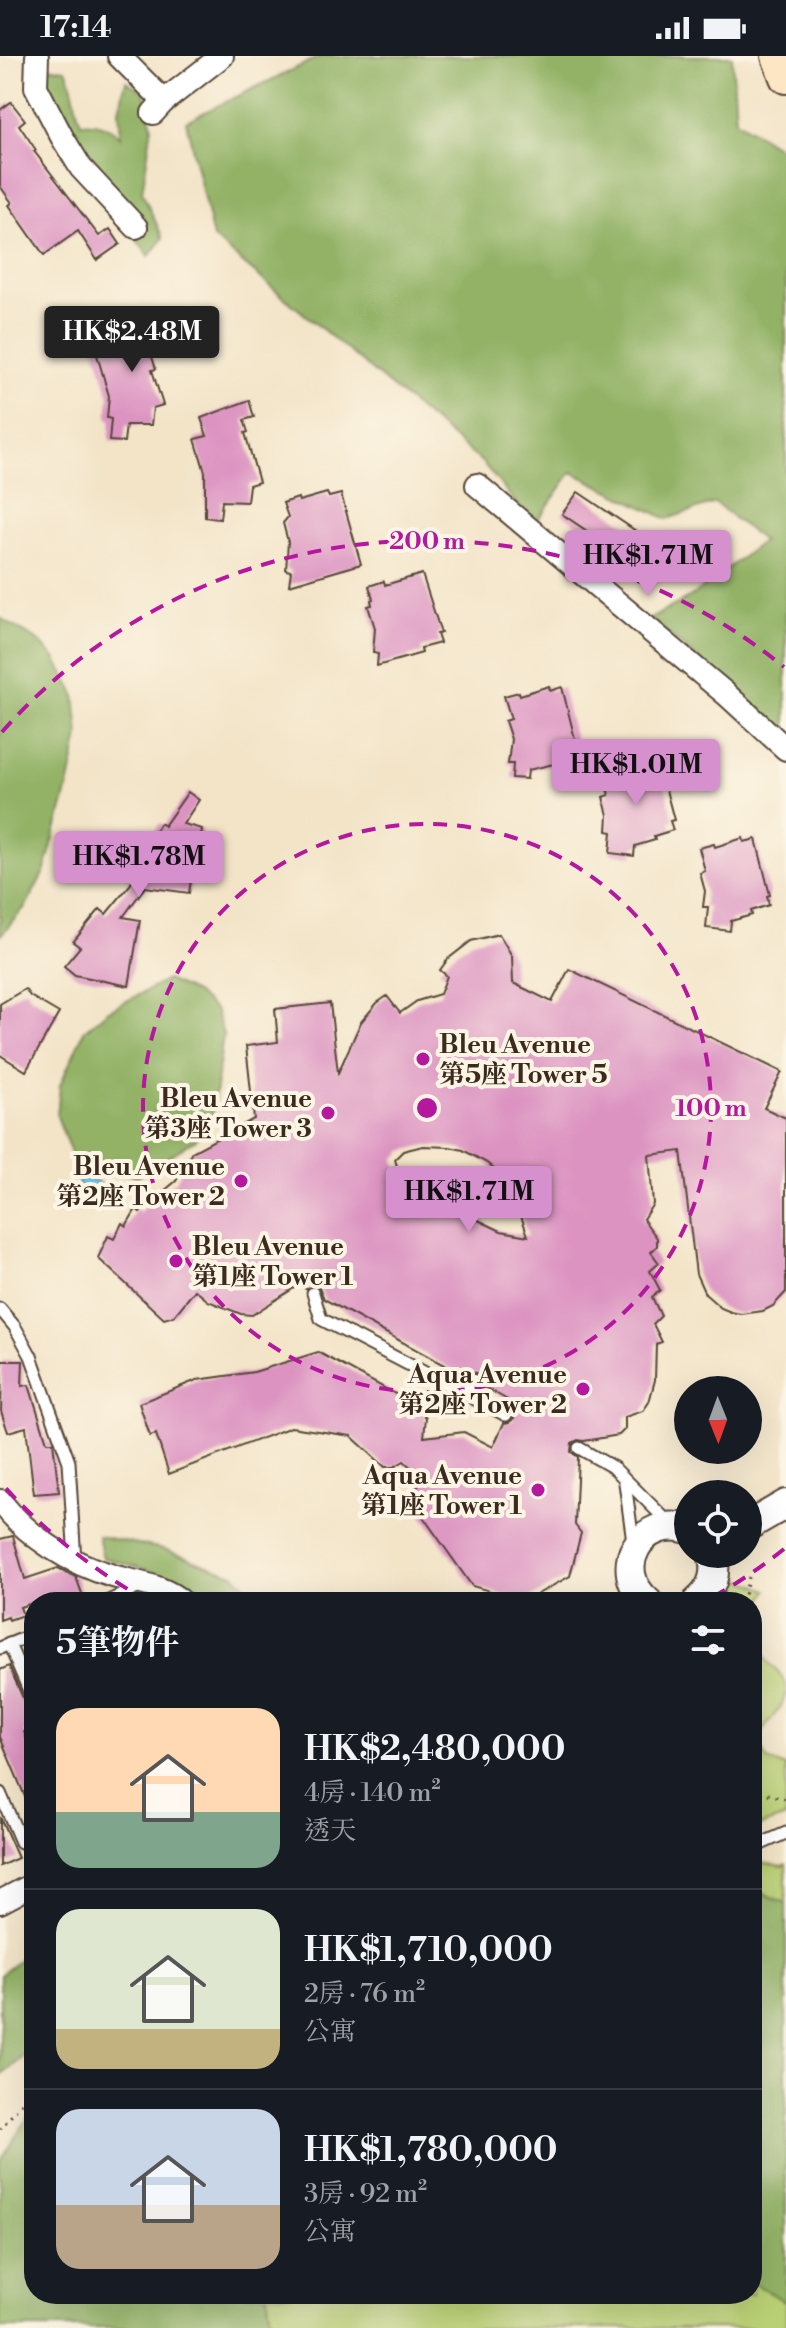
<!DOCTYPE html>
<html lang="zh-TW">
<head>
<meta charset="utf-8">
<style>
  :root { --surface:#171b24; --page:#20242c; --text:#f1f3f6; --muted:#9ea1a6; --line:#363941; --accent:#d690ce }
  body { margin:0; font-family:"Libre Bodoni","Noto Serif TC",serif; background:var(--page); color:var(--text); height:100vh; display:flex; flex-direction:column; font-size:30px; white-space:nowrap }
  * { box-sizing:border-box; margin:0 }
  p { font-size:26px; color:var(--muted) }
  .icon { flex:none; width:44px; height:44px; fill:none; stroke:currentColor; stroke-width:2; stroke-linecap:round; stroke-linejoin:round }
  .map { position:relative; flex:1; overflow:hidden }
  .panel { position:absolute; left:24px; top:1536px; width:738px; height:712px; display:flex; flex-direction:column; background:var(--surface); border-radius:32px; box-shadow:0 8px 32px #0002 }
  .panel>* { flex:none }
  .needle { width:52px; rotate:179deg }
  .buttons { position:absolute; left:674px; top:1320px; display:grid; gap:16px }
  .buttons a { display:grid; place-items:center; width:88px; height:88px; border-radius:50%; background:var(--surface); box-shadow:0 8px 32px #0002; font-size:40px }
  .price { position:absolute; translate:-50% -68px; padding:0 18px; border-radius:8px; background:var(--accent); color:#111; font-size:26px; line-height:52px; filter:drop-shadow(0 2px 4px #0008) }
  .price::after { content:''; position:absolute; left:50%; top:48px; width:24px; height:18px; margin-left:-12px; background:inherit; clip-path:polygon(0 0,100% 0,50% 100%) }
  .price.selected { background:#222; color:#fff }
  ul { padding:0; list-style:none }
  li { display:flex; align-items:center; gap:24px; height:200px; padding:0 32px }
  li+li { border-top:2px solid var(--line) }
  li span { display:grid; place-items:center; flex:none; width:224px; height:160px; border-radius:24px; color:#555 }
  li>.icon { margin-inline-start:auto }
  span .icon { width:96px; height:96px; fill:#fffc; stroke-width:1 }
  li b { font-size:34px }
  h2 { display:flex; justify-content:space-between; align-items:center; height:96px; padding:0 32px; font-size:34px }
  .status { display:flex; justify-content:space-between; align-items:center; height:56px; padding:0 40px; background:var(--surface); direction:ltr }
  .status svg { height:22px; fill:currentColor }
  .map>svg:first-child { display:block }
</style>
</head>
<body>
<div class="status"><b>17:14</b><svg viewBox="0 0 49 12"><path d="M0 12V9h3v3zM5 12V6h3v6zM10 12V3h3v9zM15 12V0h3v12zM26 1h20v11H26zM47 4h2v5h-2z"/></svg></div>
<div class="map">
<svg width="786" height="2272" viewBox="0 0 786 2272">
  <rect width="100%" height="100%" fill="#fcf5e5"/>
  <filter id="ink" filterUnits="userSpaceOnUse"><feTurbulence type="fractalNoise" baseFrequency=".0125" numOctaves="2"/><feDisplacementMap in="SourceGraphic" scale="16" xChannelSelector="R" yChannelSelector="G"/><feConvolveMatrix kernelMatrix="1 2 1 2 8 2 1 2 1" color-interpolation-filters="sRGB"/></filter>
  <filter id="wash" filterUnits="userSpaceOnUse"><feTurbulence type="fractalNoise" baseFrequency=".006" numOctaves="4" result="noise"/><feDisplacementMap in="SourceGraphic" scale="32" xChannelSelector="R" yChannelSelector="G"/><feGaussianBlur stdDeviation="1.8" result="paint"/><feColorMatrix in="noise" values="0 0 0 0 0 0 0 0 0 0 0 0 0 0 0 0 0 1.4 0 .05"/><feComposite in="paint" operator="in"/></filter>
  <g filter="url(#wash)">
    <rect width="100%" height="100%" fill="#f3e4c8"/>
    <!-- green -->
    <g fill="#bad074" stroke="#7a7d49" stroke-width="2">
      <path d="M 736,1521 L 768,1534 C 755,1557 751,1582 767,1605 C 773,1613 784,1619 786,1629 C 786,1658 762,1663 758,1688 L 767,1704 L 786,1711 L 786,1761 L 752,1773 L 752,1546 L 724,1546 Z"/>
      <path d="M 752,1805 L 782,1810 L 786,1808 L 786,2272 L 272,2272 L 267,2238 L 752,2238 Z"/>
    </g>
    <!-- forest -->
    <g fill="#93b266" stroke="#676e42" stroke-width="2">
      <path d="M 321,0 L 732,0 L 736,64 L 786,96 L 786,676 L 650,563 L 692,540 L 763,485 L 715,447 L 667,463 L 572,416 L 534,469 L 483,407 L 213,182 L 186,65 Z"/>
      <path d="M 37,10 L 66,13 C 74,30 74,48 81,67 C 98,65 109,70 121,81 L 119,54 L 126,25 L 144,36 L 152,70 L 142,136 L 163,182 L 149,200 L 114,154 L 105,137 L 97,106 L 82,87 L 64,78 Z"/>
      <path d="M 0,562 L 37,584 L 55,602 L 75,638 L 79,680 L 68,731 L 45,814 L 26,850 L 0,880 Z"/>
      <path d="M 167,924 L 195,937 L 216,955 L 223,979 L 212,1062 L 195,1084 L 138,1120 L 75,1108 L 57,1060 L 60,1029 L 84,975 L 107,955 Z"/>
      <path d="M 98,1480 L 164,1493 L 233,1518 L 265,1546 L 207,1546 C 177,1519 141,1511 103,1502 Z"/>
      <path d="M 752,1833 L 786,1847 L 786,2246 L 752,2226 Z"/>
      <path d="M 34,1893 L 34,1992 L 0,2021 L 0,1919 Z"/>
      <path d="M 34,2053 L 34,2238 L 267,2238 L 272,2272 L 0,2272 L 0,2104 Z"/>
    </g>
    <!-- water -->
    <path fill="#6abde6" stroke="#527482" stroke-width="2" d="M 83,1118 L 117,1138 L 117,1146 L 103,1154 L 87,1152 C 78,1145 74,1126 83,1118 Z"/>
    <g id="blocks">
      <!-- building -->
      <g fill="#dc93c1" fill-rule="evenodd">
        <path d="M 11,46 L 25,64 L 19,69 L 36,94 L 34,95 L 99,180 L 110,173 L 120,188 L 97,204 L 78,175 L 44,199 L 9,149 L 12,147 L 0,130 L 0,54 Z"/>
        <path d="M 183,258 L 187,271 L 156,281 L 159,289 L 149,292 L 156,313 L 152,314 L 163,349 L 153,352 L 151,369 L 126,369 L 124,386 L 109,385 L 111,363 L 107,362 L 109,340 L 93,285 Z"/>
        <path d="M 249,344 L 254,361 L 244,364 L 248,376 L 245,377 L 259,426 L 249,429 L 247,446 L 222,445 L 220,463 L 205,461 L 205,416 L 195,383 L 207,380 L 201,362 Z"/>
        <path d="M 578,436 L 639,477 L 624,500 L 562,458 Z"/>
        <path d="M 327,437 L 329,441 L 341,438 L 361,508 L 289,529 L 291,515 L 286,514 L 288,486 L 283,467 L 288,461 L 283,447 L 298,442 L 299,445 Z"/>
        <path d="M 422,518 L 441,577 L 437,578 L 440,587 L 421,592 L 422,597 L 377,610 L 378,598 L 373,597 L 375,572 L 368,550 L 372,549 L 371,544 L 373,543 L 369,530 L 384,525 L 385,529 Z"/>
        <path d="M 549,630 L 550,635 L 562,631 L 576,687 L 572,688 L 575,697 L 556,702 L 558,707 L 528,714 L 527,723 L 512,722 L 513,708 L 508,708 L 511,683 L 505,665 L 511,663 L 504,640 L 519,636 L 520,639 Z"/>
        <path d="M 646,707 L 648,711 L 659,708 L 674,764 L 670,765 L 673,774 L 654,780 L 655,784 L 635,790 L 634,800 L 610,797 L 612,776 L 607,775 L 608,759 L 603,741 L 609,739 L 602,717 L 617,712 L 618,715 Z"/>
        <path d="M 188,736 L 199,744 L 183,768 L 202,773 L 195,824 L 191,824 L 189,837 L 145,831 L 123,861 L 140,864 L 129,930 L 75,919 L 64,910 L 80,891 L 73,886 L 100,853 L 106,858 L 130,829 L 139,814 L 136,812 L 141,805 L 136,802 L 160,767 L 164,770 Z"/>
        <path d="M 743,782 L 744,786 L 756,783 L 770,839 L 767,840 L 769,849 L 751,855 L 752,859 L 731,865 L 730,875 L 706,872 L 708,851 L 703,851 L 705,835 L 700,817 L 705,815 L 699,792 L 714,788 L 715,791 Z"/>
        <path d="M 499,878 L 512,900 L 513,927 L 552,946 L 569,913 L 782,1016 L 764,1052 L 786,1062 L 786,1236 L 773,1250 L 763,1255 L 741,1258 L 731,1256 L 721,1252 L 705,1238 L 696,1218 L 681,1095 L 649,1099 L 653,1148 L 643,1163 L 657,1182 L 657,1190 L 651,1196 L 659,1207 L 650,1215 L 660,1234 L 652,1241 L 661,1260 L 653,1268 L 662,1286 L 656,1288 L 655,1324 L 649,1346 L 643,1355 L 625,1361 L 625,1373 L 619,1379 L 584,1385 L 578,1384 L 572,1387 L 571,1396 L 578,1401 L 575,1469 L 581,1477 L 570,1520 L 525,1545 L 472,1530 L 414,1448 L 413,1438 L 423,1423 L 404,1405 L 394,1411 L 385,1411 L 351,1380 L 291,1371 L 169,1418 L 156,1378 L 150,1380 L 139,1347 L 197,1324 L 254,1316 L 318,1296 L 414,1348 L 426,1361 L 424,1381 L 464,1376 L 493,1391 L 504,1367 L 510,1366 L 514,1362 L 510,1352 L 513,1347 L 479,1328 L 480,1323 L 476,1317 L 471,1316 L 464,1320 L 324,1243 L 319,1231 L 314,1229 L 306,1233 L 299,1229 L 252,1259 L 241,1258 L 208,1245 L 195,1234 L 174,1260 L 164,1263 L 98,1202 L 108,1180 L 114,1183 L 122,1167 L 126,1170 L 136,1153 L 140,1156 L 156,1136 L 158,1140 L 176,1125 L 192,1096 L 254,1063 L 246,990 L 278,986 L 275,953 L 330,947 L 338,1017 L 361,966 L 377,947 L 387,940 L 400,957 L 417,945 L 440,938 L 447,920 L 440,914 L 448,903 L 471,885 ZM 423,1090 L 450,1091 L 463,1094 L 487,1107 L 497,1116 L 513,1137 L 528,1180 L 501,1175 L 476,1163 L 403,1120 L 398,1114 L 395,1103 L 403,1095 Z"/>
        <path d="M 25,933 L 30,940 L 59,957 L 26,1015 L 0,999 L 0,948 Z"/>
        <path d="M 2,1305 L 23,1305 L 22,1330 L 29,1329 L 47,1386 L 53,1386 L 59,1436 L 34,1438 L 26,1371 L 8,1376 L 1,1355 Z"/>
        <path d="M 13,1480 L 25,1523 L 58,1512 L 76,1521 L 85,1546 L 56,1546 L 54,1540 L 20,1551 L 23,1559 L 9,1564 L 8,1561 L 0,1564 L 0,1483 Z"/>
        <path d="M 9,1610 L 26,1649 L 34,1654 L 34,1672 L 24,1676 L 34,1701 L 34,1762 L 0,1681 L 0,1614 Z"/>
        <path d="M 0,1761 L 18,1802 L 0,1810 Z"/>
      </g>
    </g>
  </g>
  <g filter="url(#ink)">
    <use href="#blocks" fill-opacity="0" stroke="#574638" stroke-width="2"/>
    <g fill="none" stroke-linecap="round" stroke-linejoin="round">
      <!-- service casing -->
      <g stroke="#574638" stroke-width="15">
        <g id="service">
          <path d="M 313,1237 L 321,1263 L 506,1359"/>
          <path d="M 0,1253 L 15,1271 L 31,1300 L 69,1406 L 75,1505"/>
          <path d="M 465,1338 L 472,1324"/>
          <path d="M 579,1392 L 614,1412 L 669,1467"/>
          <path d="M 625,1427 L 633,1485"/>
          <path d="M 106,1546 L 142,1530"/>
          <path d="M 9,1588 L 34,1646"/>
          <path d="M 0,1592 L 34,1578"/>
          <path d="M 0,1737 L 21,1786"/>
          <path d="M 752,1792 L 786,1777"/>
        </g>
      </g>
      <!-- minor casing -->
      <g stroke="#574638" stroke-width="26">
        <g id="minor">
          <path d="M 37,0 L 36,31 L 62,81 L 81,112 L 136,171"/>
          <path d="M 119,0 L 164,45"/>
          <path d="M 153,57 L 164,45 L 222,0"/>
          <path d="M 477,429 L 726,638 L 786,693"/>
          <path d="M 0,1445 C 28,1481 69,1507 113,1520 C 136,1527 163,1529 182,1546"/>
          <path d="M 0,1846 L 34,1828"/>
        </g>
      </g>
      <!-- tertiary casing -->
      <g stroke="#574638" stroke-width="32">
        <g id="tertiary">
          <path d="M 748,1470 L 786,1448"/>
          <path d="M 648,1546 C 609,1514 641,1458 688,1473"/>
          <path d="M 697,1546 C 712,1534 718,1517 712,1498"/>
        </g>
      </g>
      <!-- secondary casing -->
      <g stroke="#574638" stroke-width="36">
        <path id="secondary" d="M 778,0 L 786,21"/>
      </g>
      <!-- path -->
      <g stroke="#574638" stroke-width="3" stroke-dasharray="2 6" stroke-linecap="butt">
        <path d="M 742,1546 L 749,1521"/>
        <path d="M 752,1739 L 764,1737 L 786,1743"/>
        <path d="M 0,2073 L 34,2033"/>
      </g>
      <!-- service -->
      <use href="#service" stroke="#fff" stroke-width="11"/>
      <!-- minor -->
      <use href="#minor" stroke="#fff" stroke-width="22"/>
      <!-- tertiary -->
      <use href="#tertiary" stroke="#fff" stroke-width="28"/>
      <!-- secondary -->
      <use href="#secondary" stroke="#fce6c4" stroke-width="32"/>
    </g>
  </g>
  <!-- distance rings -->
  <g fill="none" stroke="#b5179e" stroke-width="4" stroke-dasharray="14 10">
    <circle cx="427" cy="1052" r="284"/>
    <path d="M784 1493A567 567 0 0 1 706 1545M148 1545A567 567 0 0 1 2 1428M2 676A567 567 0 0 1 784 611"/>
  </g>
  <!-- markers -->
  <g fill="#b5179e" stroke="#fcf5e5" stroke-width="3">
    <circle cx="423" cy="1003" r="8"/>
    <circle cx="328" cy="1057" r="8"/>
    <circle cx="241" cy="1125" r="8"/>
    <circle cx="176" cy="1205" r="8"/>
    <circle cx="583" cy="1333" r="8"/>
    <circle cx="538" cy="1434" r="8"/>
  </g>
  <g text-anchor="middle" stroke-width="8" stroke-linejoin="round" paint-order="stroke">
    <!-- poi labels -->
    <g font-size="26" font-weight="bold" fill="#3b2a1e" stroke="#fcf5e5" text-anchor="end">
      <text x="439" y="997" text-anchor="start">Bleu Avenue<tspan x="439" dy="30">第5座 Tower 5</tspan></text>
      <text x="312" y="1051">Bleu Avenue<tspan x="312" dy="30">第3座 Tower 3</tspan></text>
      <text x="225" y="1119">Bleu Avenue<tspan x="225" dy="30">第2座 Tower 2</tspan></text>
      <text x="192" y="1199" text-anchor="start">Bleu Avenue<tspan x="192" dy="30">第1座 Tower 1</tspan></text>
      <text x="567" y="1327">Aqua Avenue<tspan x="567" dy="30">第2座 Tower 2</tspan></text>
      <text x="522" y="1428">Aqua Avenue<tspan x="522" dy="30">第1座 Tower 1</tspan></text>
    </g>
  </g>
  <circle cx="427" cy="1052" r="12" fill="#b5179e" stroke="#fcf5e5" stroke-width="4"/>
  <g font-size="24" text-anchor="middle" font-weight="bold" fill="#b5179e" stroke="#fcf5e5" stroke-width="8" stroke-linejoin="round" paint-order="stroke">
    <text x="427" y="493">200 m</text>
    <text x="711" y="1060">100 m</text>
  </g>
</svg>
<div class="buttons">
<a><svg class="needle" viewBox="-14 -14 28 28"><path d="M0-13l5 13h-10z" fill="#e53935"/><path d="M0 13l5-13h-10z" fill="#9ea1a6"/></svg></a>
<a><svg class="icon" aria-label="locate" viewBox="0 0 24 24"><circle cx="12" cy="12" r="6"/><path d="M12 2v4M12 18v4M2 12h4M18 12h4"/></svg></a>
</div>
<b class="price selected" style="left:132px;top:318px">HK$2.48M</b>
<b class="price" style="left:648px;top:542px">HK$1.71M</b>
<b class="price" style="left:636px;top:751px">HK$1.01M</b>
<b class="price" style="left:139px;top:843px">HK$1.78M</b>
<b class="price" style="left:469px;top:1178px">HK$1.71M</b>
<section class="panel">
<h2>5筆物件<svg class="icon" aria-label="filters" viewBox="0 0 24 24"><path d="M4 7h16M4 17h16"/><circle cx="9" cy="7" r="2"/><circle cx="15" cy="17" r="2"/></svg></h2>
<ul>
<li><span style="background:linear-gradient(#ffd9b3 65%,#7fa58c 0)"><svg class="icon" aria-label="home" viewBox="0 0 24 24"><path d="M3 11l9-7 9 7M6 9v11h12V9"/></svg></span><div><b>HK$2,480,000</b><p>4房 · 140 m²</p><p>透天</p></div></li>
<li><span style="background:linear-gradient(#dfe7d0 75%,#c2b280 0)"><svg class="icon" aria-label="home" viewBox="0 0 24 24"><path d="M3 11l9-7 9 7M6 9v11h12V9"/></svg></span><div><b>HK$1,710,000</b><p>2房 · 76 m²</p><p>公寓</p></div></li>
<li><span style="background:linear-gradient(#c9d6e8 60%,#b9a48a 0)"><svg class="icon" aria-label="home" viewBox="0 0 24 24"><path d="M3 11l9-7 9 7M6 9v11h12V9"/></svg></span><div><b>HK$1,780,000</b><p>3房 · 92 m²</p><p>公寓</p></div></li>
</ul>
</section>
</div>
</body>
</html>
